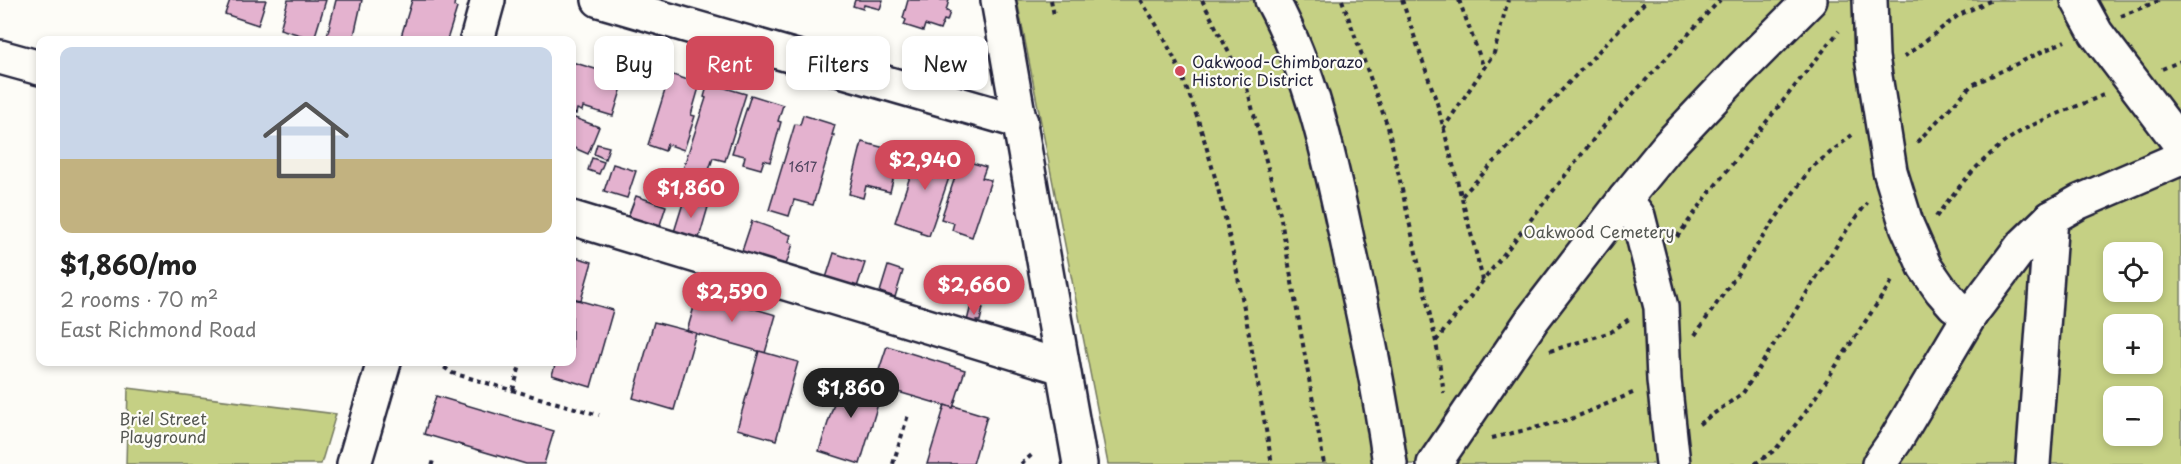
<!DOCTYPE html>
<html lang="en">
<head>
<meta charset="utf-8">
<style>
  :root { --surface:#fff; --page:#f6f6f6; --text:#222; --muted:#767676; --accent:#d1495b }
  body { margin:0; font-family:"Playpen Sans",sans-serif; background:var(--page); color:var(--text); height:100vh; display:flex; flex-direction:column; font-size:22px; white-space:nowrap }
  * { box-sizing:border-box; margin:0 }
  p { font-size:20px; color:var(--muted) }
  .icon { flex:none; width:33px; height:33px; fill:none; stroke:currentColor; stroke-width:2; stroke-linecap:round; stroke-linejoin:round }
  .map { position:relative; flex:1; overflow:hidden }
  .sheet { position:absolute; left:36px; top:36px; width:540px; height:330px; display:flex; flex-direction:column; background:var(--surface); border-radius:12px; box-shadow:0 3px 9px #0003 }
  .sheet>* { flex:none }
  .hud { position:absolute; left:594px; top:36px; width:570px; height:54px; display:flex; gap:12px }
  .tools { position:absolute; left:2103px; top:242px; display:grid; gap:12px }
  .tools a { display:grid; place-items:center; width:60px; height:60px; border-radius:12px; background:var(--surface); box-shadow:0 3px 9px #0003; font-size:30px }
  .price { position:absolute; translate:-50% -51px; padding:0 14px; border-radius:21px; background:var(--accent); color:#fff; font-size:20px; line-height:39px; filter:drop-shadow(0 2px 3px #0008) }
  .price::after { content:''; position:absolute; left:50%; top:36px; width:18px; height:14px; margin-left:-9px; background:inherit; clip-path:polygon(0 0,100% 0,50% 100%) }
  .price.selected { background:#222; color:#fff }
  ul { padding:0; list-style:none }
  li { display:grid; align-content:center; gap:12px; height:318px; padding:0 24px }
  li span { display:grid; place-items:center; height:186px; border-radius:12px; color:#555 }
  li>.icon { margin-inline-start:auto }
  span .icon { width:108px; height:108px; fill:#fffc; stroke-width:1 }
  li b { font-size:26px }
  .pill { padding:0 21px; border-radius:12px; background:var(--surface); box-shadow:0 3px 9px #0003; font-size:21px; line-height:54px }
  .pill.selected { background:var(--accent); color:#fff }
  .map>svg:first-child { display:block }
</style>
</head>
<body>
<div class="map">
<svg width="2181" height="464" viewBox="0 0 2181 464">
  <rect width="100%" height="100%" fill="#fdfcf7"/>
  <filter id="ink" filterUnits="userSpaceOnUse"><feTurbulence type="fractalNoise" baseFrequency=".0167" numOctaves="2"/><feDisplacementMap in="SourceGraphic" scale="12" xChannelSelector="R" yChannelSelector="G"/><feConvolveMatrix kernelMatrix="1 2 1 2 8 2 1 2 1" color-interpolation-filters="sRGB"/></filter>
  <g filter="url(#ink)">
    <!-- green -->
    <g fill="#c5d084" stroke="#747960" stroke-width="1.5" fill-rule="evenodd">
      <path d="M 1017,0 L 2181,0 L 2181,464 L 1108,464 ZM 2114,252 L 2152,252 L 2152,291 L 2114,291 ZM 2114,324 L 2152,324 L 2152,363 L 2114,363 ZM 2114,396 L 2152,396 L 2152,435 L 2114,435 Z"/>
      <path d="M 128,388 L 336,414 L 321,464 L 126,464 Z"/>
    </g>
    <!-- building -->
    <g fill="#e4b2cf" stroke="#22223b" stroke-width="1.5">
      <path d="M 230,0 L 266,0 L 258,25 L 225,14 Z"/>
      <path d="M 288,0 L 326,0 L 314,39 L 280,29 Z"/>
      <path d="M 336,0 L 362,0 L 353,40 L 326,40 Z"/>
      <path d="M 412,0 L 455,0 L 454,6 L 457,8 L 447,40 L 400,40 Z"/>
      <path d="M 855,0 L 883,0 L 880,9 L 864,5 L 863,9 L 853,6 Z"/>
      <path d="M 908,0 L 949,0 L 946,11 L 950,12 L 947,21 L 944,20 L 940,30 L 925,25 L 923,31 L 904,25 L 906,20 L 903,18 Z"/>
      <path d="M 572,62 L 625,78 L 613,116 L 583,107 L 582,111 L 577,109 L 576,114 L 572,113 Z"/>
      <path d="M 670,74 L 700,84 L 691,115 L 695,116 L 684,150 L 667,144 L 665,151 L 648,145 Z"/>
      <path d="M 708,83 L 746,94 L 725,161 L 713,158 L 707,176 L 683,169 L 706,98 L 704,97 Z"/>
      <path d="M 751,95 L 783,105 L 778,121 L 781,122 L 770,162 L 764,160 L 761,169 L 743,164 L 745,156 L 732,153 Z"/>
      <path d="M 803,115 L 835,125 L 832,135 L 834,135 L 813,205 L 794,200 L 789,216 L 769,210 L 795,124 L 800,125 Z"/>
      <path d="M 572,117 L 599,127 L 588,154 L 572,147 Z"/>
      <path d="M 862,142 L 900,152 L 890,192 L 866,186 L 863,198 L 849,194 Z"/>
      <path d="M 597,144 L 609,147 L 605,159 L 594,154 Z"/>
      <path d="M 920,146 L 950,156 L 947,164 L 953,166 L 929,236 L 920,233 L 921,231 L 895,222 Z"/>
      <path d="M 592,158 L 604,162 L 599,174 L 588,170 Z"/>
      <path d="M 963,160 L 986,167 L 982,178 L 991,180 L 972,237 L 952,230 L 954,223 L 941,219 L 958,168 L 961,168 Z"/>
      <path d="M 613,164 L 636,171 L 627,198 L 604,191 Z"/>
      <path d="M 636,196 L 666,206 L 659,228 L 628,217 Z"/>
      <path d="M 684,200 L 708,207 L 699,238 L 674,232 Z"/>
      <path d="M 752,221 L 791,235 L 789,242 L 793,244 L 784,271 L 740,257 Z"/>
      <path d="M 834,253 L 865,263 L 857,287 L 826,278 Z"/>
      <path d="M 572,256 L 592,262 L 581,300 L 572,298 Z"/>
      <path d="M 888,266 L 903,271 L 895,297 L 880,292 Z"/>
      <path d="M 698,293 L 776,315 L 765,353 L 687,331 Z"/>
      <path d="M 574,299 L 613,310 L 591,387 L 552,375 L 556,362 L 572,362 L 572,308 Z"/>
      <path d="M 971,305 L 983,308 L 980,321 L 976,321 L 975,327 L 966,325 Z"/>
      <path d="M 654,322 L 696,333 L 674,410 L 633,398 Z"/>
      <path d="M 887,346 L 965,370 L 953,408 L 874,385 Z"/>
      <path d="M 759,351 L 798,362 L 776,440 L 737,429 Z"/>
      <path d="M 843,375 L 883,387 L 860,464 L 819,451 Z"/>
      <path d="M 436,396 L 554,431 L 544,464 L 526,464 L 424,434 Z"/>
      <path d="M 945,405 L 953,408 L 954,406 L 987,416 L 973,464 L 927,464 Z"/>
    </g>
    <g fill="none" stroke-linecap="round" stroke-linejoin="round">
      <!-- minor casing -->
      <g stroke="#22223b" stroke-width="38">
        <g id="minor">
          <path d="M 599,0 L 1021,122"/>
          <path d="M 998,0 L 1080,464"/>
          <path d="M 1272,0 C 1313,76 1330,160 1348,244 C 1364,317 1380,390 1390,464"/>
          <path d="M 1870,0 L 1872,57 L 1890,171 L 1907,226 L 1925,267 L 1941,290 L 1954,305 L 1970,315 L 1895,441 L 1879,464"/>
          <path d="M 2078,0 L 2096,33 L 2181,145"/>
          <path d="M 477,40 L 488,0"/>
          <path d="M 0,57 L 40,68"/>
          <path d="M 1625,199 L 1638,216 L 1661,307 L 1664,380 L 1673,464"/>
          <path d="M 572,218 L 1062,367"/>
          <path d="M 1970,315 L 2022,246 L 2051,218 L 2079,202 L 2181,158"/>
          <path d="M 354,464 L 384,362"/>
          <path d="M 1434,464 L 1532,320 L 1625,199 L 1670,144 L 1740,70 L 1810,0"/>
          <path d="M 2033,464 L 2051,218"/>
        </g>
      </g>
      <!-- path -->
      <g stroke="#22223b" stroke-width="4" stroke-dasharray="4.5 4.5" stroke-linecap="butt">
        <path d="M 1051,0 L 1054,15"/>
        <path d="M 1140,0 C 1179,53 1199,119 1216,181 C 1240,274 1255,369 1272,464"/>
        <path d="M 1202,0 L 1247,88 L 1280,214 L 1324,464"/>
        <path d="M 1342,0 L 1388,127 L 1436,342 L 1444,393"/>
        <path d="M 1402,0 L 1437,103 L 1483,280"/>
        <path d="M 1459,0 L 1484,68"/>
        <path d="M 2121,16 L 2161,0"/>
        <path d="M 1904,57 L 1959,15 L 1992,0"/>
        <path d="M 2162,69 L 2181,61"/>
        <path d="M 1443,129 L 1494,53 L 1508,0"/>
        <path d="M 1917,142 L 1972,85 L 2065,41"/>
        <path d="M 1462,196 L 1647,0"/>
        <path d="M 1936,217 C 1960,184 1987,151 2023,130 C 2049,116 2077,107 2103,95"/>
        <path d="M 1677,237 L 1710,192 L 1839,31"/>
        <path d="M 1695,335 L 1810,169 L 1852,135"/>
        <path d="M 1436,341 L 1607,122 L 1720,0"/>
        <path d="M 1550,351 L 1611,332 L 1629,319"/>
        <path d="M 437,362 L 452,373 L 599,415"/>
        <path d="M 513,390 L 521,362"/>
        <path d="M 1699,424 L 1743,393 L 1844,234 L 1867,203"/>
        <path d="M 1492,438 L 1571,419 L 1635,392"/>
        <path d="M 431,463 L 434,464"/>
        <path d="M 893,464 L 908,415"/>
        <path d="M 1021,464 L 1034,453"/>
        <path d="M 1755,464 L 1775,450 L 1805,413 L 1894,278"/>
      </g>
      <!-- minor -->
      <use href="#minor" stroke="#fdfcf7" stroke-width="33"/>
    </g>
  </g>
  <!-- markers -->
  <circle fill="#d1495b" stroke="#fdfcf7" stroke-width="2" cx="1180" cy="71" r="6"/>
  <g text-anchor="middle" stroke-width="4.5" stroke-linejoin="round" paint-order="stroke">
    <!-- number labels -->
    <g font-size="14" fill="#524660">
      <text x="803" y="172">1617</text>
    </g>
    <!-- poi labels -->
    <g font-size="16" fill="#22223b" stroke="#fdfcf7" text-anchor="start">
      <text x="1192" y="68">Oakwood-Chimborazo<tspan x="1192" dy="18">Historic District</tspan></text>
    </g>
    <!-- park labels -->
    <g font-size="16" fill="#535651" stroke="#fdfcf7">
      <text x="1599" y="238">Oakwood Cemetery</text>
      <text x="163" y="425">Briel Street<tspan x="163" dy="18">Playground</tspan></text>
    </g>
  </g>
</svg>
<div class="tools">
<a><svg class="icon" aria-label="locate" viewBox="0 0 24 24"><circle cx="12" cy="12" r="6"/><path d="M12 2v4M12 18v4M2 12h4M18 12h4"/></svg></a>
<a>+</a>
<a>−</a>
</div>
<b class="price" style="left:925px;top:191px">$2,940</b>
<b class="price" style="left:691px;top:219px">$1,860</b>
<b class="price" style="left:974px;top:316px">$2,660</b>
<b class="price" style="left:732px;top:323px">$2,590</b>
<b class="price selected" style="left:851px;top:419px">$1,860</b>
<div class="hud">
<a class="pill">Buy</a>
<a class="pill selected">Rent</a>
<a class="pill">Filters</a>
<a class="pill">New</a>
</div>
<section class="sheet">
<ul>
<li><span style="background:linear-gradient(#c9d6e8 60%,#c2b280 0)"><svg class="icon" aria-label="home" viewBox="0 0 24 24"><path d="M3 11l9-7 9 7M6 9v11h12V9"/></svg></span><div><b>$1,860/mo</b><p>2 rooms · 70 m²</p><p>East Richmond Road</p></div></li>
</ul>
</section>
</div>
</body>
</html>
